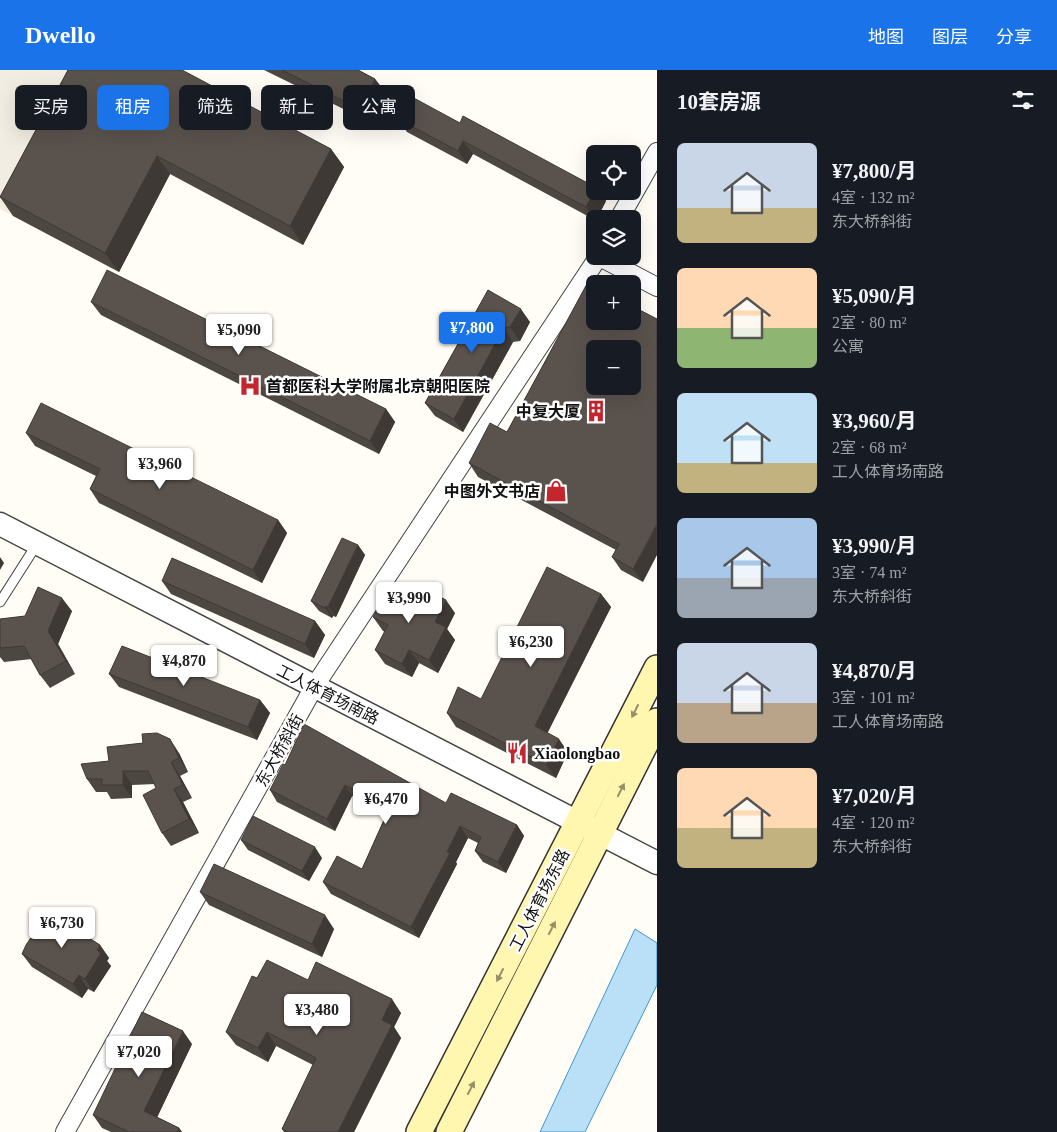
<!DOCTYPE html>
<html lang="zh">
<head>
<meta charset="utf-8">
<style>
  :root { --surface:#171b24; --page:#242831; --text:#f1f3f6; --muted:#9ea1a6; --accent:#1a73e8 }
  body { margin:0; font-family:"Times New Roman","Noto Sans SC",serif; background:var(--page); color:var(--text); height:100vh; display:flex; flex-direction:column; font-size:19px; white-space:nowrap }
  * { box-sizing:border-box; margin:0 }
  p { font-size:16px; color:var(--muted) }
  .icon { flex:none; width:28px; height:28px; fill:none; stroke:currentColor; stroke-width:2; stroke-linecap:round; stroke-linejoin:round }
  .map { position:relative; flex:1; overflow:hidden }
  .side { display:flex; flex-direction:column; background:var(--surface); width:400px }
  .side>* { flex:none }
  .banner { position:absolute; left:15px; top:15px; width:475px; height:45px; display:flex; gap:10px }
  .controls { position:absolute; left:586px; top:75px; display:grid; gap:10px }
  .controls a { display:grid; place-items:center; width:55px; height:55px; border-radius:8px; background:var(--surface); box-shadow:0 5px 20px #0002; font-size:25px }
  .price { position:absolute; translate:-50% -42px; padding:0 11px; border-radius:5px; background:#fff; color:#222; font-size:16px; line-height:32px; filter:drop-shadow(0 1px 2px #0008) }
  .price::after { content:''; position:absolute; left:50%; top:30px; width:15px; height:11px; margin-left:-8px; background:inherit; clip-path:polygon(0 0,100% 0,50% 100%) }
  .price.on { background:var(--accent); color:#fff }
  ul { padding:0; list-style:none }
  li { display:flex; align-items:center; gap:15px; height:125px; padding:0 20px }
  li span { display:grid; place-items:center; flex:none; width:140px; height:100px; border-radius:8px; color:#555 }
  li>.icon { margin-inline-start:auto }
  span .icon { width:60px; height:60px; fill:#fffc; stroke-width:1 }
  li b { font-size:21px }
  h2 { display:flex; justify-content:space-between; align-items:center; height:60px; padding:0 20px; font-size:21px }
  .chip { padding:0 18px; border-radius:8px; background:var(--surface); box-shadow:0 5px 20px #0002; font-size:18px; line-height:45px }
  .chip.on { background:var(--accent); color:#fff }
  header { display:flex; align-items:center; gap:30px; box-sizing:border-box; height:70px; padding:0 25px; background:var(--accent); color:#fff }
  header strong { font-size:24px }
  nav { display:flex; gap:28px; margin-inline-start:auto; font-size:18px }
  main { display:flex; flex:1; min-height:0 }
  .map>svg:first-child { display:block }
</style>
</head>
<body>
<header>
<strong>Dwello</strong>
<nav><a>地图</a><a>图层</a><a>分享</a></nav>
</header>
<main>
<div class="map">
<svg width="657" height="1062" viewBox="0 0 657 1062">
  <rect width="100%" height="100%" fill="#fffdf5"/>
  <!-- plaza -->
  <path fill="#f1ede2" d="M 0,0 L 91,0 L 13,146 L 0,139 Z"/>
  <!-- water -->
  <path fill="#b9e0f7" stroke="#3f96cf" d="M 635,859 L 657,873 L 657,915 L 585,1062 L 540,1062 Z"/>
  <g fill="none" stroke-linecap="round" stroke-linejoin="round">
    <!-- service casing -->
    <g stroke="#444" stroke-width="11">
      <path id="service" d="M 0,532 L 37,474"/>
    </g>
    <!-- minor casing -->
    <g stroke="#444" stroke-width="20">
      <g id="minor">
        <path d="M 619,149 L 657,82"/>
        <path d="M 598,186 L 657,217"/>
        <path d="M 65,1062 L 314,617 L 599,186"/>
      </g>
    </g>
    <!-- tertiary casing -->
    <g stroke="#444" stroke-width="25">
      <path id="tertiary" d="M 0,454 L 657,793"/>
    </g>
    <!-- secondary casing -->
    <g stroke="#333" stroke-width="28">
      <g id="secondary">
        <path d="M 419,1062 L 657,598"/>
        <path d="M 449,1062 L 657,651"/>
      </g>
    </g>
    <!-- service -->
    <use href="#service" stroke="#fff" stroke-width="9"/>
    <!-- minor -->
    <use href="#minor" stroke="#fff" stroke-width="18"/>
    <!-- tertiary -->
    <use href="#tertiary" stroke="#fff" stroke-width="22"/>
    <!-- secondary -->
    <use href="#secondary" stroke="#fff6b0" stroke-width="25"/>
  </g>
  <!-- wall -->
  <g fill="#4d4742">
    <path d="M 68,0 L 331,79 L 344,97 L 303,175 L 170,104 L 119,202 L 13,146 L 0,127 Z"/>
    <path d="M 264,0 L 358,0 L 375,9 L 385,22 L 370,52 Z"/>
    <path d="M 398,49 L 460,53 L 595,121 L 599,121 L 606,131 L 595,150 L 473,84 L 467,94 L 407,62 Z"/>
    <path d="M 588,212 L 643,512 L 621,500 L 612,487 L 616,480 L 478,407 L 469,393 L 507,362 Z"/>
    <path d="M 488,220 L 530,252 L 520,271 L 513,272 L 463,362 L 435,346 L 425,333 Z"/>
    <path d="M 91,232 L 386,339 L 395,352 L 379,384 L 101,245 Z"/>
    <path d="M 26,363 L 278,450 L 287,463 L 262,513 L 99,433 L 90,419 L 96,406 L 35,376 Z"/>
    <path d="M 358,475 L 365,485 L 336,547 L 333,546 L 332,548 L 319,541 L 311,531 Z"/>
    <path d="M 162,511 L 315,551 L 325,565 L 314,588 L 171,524 Z"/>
    <path d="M 601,524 L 611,537 L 547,663 L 568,682 L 556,708 L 456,657 L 447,643 L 481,629 Z"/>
    <path d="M 418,531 L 455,543 L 447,559 L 455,570 L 438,603 L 419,593 L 412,607 L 385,594 L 375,580 L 385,562 L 383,561 L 373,547 Z"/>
    <path d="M 72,541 L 58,574 L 75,604 L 50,618 L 40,605 L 32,589 L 4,592 L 0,587 L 0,549 Z"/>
    <path d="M 109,604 L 260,630 L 270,643 L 257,670 L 119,617 Z"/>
    <path d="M 179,683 L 188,702 L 180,706 L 192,728 L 183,732 L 199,763 L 171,776 L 162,763 L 156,718 L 155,714 L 132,715 L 132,728 L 111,729 L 107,722 L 96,722 L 87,709 L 109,691 Z"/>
    <path d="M 285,695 L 446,733 L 517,755 L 524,766 L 506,803 L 483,792 L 475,781 L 478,773 L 468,768 L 456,792 L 457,794 L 419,868 L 331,824 L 323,812 L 362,799 L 386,745 L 352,726 L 335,761 L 277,732 L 270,720 Z"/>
    <path d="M 241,770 L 322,788 L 309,811 L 248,780 Z"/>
    <path d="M 200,822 L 334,859 L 322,887 L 209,835 Z"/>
    <path d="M 100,875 L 109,888 L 107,891 L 111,896 L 94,922 L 88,919 L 82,928 L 32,897 L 22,884 Z"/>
    <path d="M 257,908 L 308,910 L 401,943 L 394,957 L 401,968 L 354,1062 L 284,1062 L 282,1059 L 313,995 L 276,976 L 268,992 L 236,975 L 226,962 Z"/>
    <path d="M 192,974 L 157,1047 L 179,1058 L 182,1062 L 111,1062 L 102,1058 L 93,1045 Z"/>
  </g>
  <!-- shaded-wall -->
  <g fill="#3f3936">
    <path d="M 375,9 L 385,22 L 370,52 L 360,39 Z"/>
    <path d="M 463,71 L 473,84 L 467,94 L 458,81 Z"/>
    <path d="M 331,79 L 344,97 L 303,175 L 290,156 Z"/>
    <path d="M 157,86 L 170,104 L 119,202 L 105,183 Z"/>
    <path d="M 595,121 L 599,121 L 606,131 L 597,149 L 595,149 L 586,137 Z"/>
    <path d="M 521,239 L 530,252 L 520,271 L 510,257 Z"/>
    <path d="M 504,258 L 513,272 L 463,362 L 454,349 Z"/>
    <path d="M 386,339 L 395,352 L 379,384 L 370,371 Z"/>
    <path d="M 278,450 L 287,463 L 262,513 L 253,500 Z"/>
    <path d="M 657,454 L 657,485 L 643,512 L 633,499 Z"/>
    <path d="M 358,475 L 365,485 L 336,547 L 328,537 Z"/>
    <path d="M 0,487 L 4,493 L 0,500 Z"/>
    <path d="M 601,524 L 611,537 L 544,670 L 535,656 Z"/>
    <path d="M 62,528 L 72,541 L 58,574 L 75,604 L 66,591 L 48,561 Z"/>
    <path d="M 446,530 L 455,543 L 447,559 L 455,570 L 438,603 L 429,590 L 435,552 Z"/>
    <path d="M 326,536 L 333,546 L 332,548 L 325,538 Z"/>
    <path d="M 315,551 L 325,565 L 314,588 L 305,574 Z"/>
    <path d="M 409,580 L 419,593 L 412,607 L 402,594 Z"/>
    <path d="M 260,630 L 270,643 L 257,670 L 248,657 Z"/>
    <path d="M 170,669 L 179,683 L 188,702 L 179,688 Z"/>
    <path d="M 559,669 L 568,682 L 556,708 L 546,695 Z"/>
    <path d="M 171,692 L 180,706 L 192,728 L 183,715 Z"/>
    <path d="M 123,701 L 132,715 L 132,728 L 123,715 Z"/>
    <path d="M 345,715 L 352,726 L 335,761 L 327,749 Z"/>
    <path d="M 174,719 L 183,732 L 199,763 L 189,749 Z"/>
    <path d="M 517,755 L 524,766 L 506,803 L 498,792 Z"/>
    <path d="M 460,756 L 468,768 L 456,792 L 457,794 L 419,868 L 411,857 Z"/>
    <path d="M 315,777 L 322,788 L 309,811 L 302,801 Z"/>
    <path d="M 325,845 L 334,859 L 322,887 L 312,874 Z"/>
    <path d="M 100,875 L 109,888 L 107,891 L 111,896 L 94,922 L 85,909 Z"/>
    <path d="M 79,905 L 88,919 L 82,928 L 73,914 Z"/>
    <path d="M 392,929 L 401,943 L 394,957 L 401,968 L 354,1062 L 338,1062 L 382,950 Z"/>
    <path d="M 183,961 L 192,974 L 154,1054 L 144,1041 Z"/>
    <path d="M 267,962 L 276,976 L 268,992 L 258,978 Z"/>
    <path d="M 179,1058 L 182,1062 L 177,1062 Z"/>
  </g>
  <!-- building -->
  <g fill="#5a524d" stroke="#3f3936" fill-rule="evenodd">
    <path d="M 68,0 L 182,0 L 331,79 L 290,156 L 157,86 L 105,183 L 0,127 Z"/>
    <path d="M 282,0 L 358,0 L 375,9 L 360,39 Z"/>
    <path d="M 410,26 L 460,53 L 463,46 L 595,117 L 595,121 L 586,137 L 463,71 L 458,81 L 398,49 Z"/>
    <path d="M 107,200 L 386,339 L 370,371 L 91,232 Z"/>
    <path d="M 588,212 L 595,216 L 595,251 L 632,251 L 632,236 L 657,249 L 657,454 L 633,499 L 612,487 L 619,474 L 469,393 L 490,353 L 507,362 ZM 595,279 L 632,279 L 632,316 L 595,316 Z"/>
    <path d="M 488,220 L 521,239 L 510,257 L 504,258 L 454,349 L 425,333 Z"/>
    <path d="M 41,333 L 278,450 L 253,500 L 90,419 L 100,399 L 26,363 Z"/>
    <path d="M 342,468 L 358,475 L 328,537 L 326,536 L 325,538 L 311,531 Z"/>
    <path d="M 172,488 L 315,551 L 305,574 L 162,511 Z"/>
    <path d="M 547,497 L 601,524 L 535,656 L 559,669 L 546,695 L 447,643 L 458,617 L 481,629 Z"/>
    <path d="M 389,516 L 418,531 L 424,519 L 446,530 L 435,552 L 446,557 L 429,590 L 409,580 L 402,594 L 375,580 L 388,555 L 373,547 Z"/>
    <path d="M 38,517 L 62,528 L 48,561 L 66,591 L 40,605 L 24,576 L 0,578 L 0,549 L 25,546 Z"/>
    <path d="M 122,576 L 260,630 L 248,657 L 109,604 Z"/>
    <path d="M 304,654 L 446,733 L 451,723 L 517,755 L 498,792 L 475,781 L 481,767 L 460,756 L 447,782 L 450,783 L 411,857 L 323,812 L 337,786 L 362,799 L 389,739 L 345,715 L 327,749 L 270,720 L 283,694 L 285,695 Z"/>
    <path d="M 157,663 L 170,669 L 179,688 L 171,692 L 183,715 L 174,719 L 189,749 L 162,763 L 143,725 L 156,718 L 148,701 L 123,701 L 123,715 L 102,715 L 102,709 L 87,709 L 81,694 L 109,691 L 107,677 L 143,673 L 142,664 Z"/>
    <path d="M 253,746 L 315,777 L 302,801 L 241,770 Z"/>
    <path d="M 214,794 L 325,845 L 312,874 L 200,822 Z"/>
    <path d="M 48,842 L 100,875 L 97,880 L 101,883 L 85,909 L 79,905 L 73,914 L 22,884 L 26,875 Z"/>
    <path d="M 267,890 L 308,910 L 316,892 L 392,929 L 382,950 L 392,955 L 338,1062 L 288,1062 L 282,1059 L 316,988 L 267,962 L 258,978 L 226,962 L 252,906 L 257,908 Z"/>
    <path d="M 142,942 L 183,961 L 144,1041 L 179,1058 L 177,1062 L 129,1062 L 93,1045 Z"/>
  </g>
  <!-- one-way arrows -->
  <defs><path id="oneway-solid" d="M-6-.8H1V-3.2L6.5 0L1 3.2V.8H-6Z" transform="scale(1.25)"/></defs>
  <g fill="#948f68">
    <use href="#oneway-solid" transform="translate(635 641) rotate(117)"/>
    <use href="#oneway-solid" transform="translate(621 720) rotate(-63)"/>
    <use href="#oneway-solid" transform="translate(552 858) rotate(-63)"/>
    <use href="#oneway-solid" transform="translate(500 905) rotate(117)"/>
    <use href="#oneway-solid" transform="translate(471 1018) rotate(-63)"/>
  </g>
  <!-- icons -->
  <defs>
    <g id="hospital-bare" transform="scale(1.725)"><path d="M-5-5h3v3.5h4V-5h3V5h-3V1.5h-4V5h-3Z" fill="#c4262e" stroke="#fff" stroke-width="2.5" paint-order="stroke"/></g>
    <g id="building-bare" transform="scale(1.725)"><path d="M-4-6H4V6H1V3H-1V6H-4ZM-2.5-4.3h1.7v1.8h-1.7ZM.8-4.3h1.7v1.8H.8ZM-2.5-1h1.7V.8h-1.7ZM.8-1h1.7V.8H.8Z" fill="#c4262e" stroke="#fff" stroke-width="2.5" paint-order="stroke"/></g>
    <g id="shop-bare" transform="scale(1.725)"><path d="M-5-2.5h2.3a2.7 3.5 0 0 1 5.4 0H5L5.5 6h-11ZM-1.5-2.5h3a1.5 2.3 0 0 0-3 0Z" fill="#c4262e" stroke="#fff" stroke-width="2.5" paint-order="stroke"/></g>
    <g id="restaurant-bare" transform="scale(1.725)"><path d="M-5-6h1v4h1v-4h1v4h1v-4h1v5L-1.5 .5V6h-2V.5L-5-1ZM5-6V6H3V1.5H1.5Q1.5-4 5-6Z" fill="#c4262e" stroke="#fff" stroke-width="2.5" paint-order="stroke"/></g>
  </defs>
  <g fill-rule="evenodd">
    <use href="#hospital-bare" x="250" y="316"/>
    <use href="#building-bare" x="596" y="341"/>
    <use href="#shop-bare" x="556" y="421"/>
    <use href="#restaurant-bare" x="517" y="683"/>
  </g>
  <g text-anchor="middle" stroke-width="5" stroke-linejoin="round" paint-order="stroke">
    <!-- poi labels -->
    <g font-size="16" font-weight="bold" fill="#111" stroke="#fff" text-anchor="start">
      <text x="266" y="322">首都医科大学附属北京朝阳医院</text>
      <text x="580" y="347" text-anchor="end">中复大厦</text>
      <text x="540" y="427" text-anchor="end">中图外文书店</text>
      <text x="534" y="689">Xiaolongbao</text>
    </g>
    <!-- street labels -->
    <g font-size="16" fill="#111" stroke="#fff">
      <text transform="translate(328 624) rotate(27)" y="6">工人体育场南路</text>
      <text transform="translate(279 680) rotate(-61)" y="6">东大桥斜街</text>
      <text transform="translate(539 830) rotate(-63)" y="6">工人体育场东路</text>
    </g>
  </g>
</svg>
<div class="controls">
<a><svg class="icon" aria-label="locate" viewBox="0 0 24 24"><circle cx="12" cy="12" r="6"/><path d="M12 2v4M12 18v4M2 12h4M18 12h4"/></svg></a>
<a><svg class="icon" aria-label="layers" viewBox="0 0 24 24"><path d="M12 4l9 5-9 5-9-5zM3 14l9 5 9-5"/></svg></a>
<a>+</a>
<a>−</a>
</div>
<b class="price on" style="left:472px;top:284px">¥7,800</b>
<b class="price" style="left:239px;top:286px">¥5,090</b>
<b class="price" style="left:160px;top:420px">¥3,960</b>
<b class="price" style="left:409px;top:554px">¥3,990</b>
<b class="price" style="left:531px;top:598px">¥6,230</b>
<b class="price" style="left:184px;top:617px">¥4,870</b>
<b class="price" style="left:386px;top:755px">¥6,470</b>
<b class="price" style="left:62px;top:879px">¥6,730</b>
<b class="price" style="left:317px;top:966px">¥3,480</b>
<b class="price" style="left:139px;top:1008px">¥7,020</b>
<div class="banner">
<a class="chip">买房</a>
<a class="chip on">租房</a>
<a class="chip">筛选</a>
<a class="chip">新上</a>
<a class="chip">公寓</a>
</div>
</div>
<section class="side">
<h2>10套房源<svg class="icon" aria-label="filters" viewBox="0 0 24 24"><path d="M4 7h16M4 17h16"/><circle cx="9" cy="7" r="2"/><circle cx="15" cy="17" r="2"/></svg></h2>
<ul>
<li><span style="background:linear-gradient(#c9d6e8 65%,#c2b280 0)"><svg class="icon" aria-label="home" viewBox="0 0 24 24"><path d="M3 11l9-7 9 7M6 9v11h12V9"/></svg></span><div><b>¥7,800/月</b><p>4室 · 132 m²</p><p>东大桥斜街</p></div></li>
<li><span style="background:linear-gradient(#ffd9b3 60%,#8fb573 0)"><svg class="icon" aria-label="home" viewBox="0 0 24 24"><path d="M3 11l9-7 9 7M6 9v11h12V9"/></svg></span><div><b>¥5,090/月</b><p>2室 · 80 m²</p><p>公寓</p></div></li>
<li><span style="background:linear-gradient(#bfe0f5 70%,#c2b280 0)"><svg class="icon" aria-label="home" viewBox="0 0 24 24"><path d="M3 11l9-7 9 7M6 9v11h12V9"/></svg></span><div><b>¥3,960/月</b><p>2室 · 68 m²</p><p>工人体育场南路</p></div></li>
<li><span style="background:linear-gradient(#a9c7e8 60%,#9aa5b1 0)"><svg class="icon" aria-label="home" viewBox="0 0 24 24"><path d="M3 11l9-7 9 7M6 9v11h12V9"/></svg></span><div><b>¥3,990/月</b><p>3室 · 74 m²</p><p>东大桥斜街</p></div></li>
<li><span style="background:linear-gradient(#c9d6e8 60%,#b9a48a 0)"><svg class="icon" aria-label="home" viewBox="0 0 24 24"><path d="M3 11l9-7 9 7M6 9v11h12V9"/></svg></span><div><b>¥4,870/月</b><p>3室 · 101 m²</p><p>工人体育场南路</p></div></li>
<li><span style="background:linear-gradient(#ffd9b3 60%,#c2b280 0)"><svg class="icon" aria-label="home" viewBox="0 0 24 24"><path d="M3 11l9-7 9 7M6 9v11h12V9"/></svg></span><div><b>¥7,020/月</b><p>4室 · 120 m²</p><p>东大桥斜街</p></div></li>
</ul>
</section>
</main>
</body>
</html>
